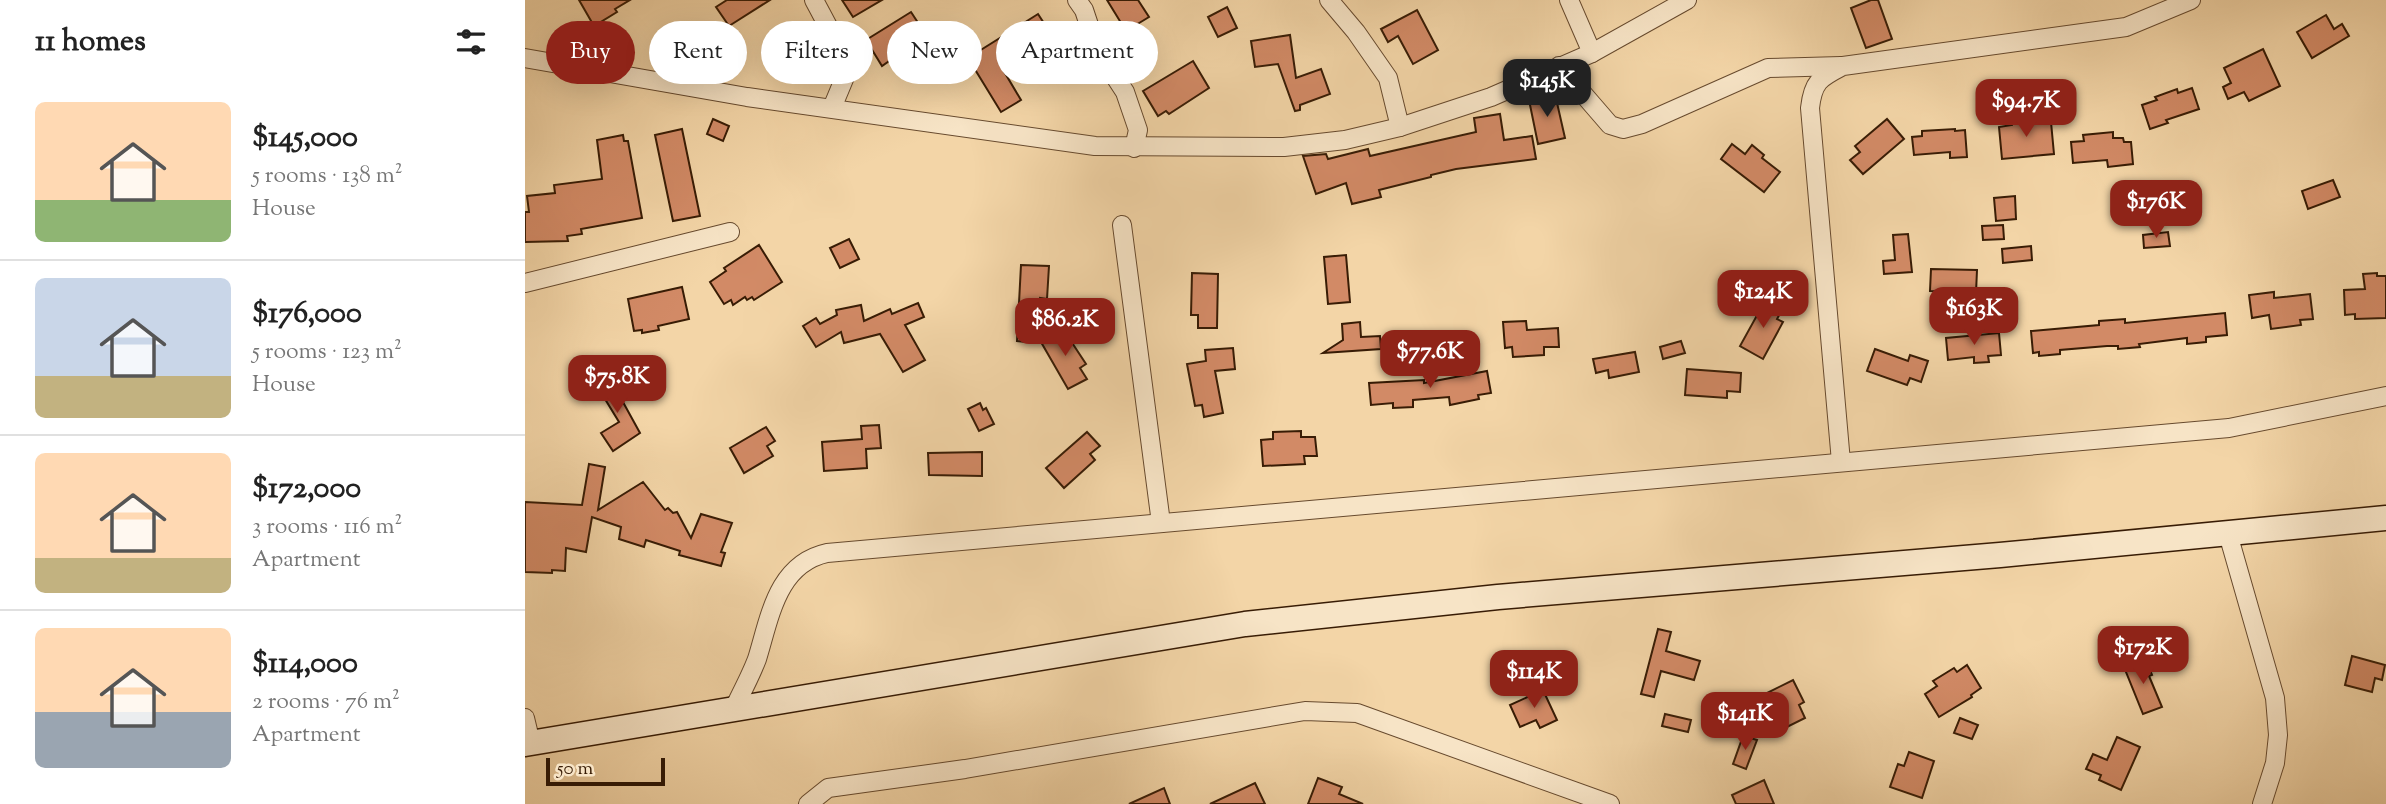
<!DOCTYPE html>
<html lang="en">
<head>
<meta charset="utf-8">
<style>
  :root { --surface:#fff; --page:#f6f6f6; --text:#222; --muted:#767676; --line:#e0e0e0; --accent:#8f2418 }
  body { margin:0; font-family:"Sorts Mill Goudy",serif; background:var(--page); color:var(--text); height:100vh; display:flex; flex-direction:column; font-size:26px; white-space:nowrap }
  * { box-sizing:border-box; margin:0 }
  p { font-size:23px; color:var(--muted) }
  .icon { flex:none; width:38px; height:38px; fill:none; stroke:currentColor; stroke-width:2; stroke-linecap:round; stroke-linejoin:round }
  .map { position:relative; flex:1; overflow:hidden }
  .sheet { display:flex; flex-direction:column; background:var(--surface); width:525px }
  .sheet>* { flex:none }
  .top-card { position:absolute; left:21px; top:21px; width:665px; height:63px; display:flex; gap:14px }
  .scale { position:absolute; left:21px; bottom:18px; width:119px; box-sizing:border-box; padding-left:7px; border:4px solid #381c05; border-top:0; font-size:19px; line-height:24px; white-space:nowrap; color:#381c05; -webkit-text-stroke:5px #f7e4c6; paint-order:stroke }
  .price { position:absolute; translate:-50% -60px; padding:0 16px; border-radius:14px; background:var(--accent); color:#fff; font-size:23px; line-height:46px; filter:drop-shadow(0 2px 4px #0008) }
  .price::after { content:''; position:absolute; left:50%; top:42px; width:21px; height:16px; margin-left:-10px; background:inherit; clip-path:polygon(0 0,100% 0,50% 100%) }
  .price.active { background:#222; color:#fff }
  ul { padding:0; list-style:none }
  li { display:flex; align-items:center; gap:21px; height:175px; padding:0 35px }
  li+li { border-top:2px solid var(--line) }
  li span { display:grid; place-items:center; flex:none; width:196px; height:140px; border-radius:10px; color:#555 }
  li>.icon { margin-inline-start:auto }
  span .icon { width:84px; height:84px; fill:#fffc; stroke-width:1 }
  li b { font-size:30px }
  h2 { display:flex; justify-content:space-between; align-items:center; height:84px; padding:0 35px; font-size:30px }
  .tag { padding:0 24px; border-radius:32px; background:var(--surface); box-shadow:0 7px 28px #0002; font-size:24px; line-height:63px }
  .tag.active { background:var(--accent); color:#fff }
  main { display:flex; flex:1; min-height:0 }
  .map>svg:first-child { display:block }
</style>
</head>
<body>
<main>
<section class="sheet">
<h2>11 homes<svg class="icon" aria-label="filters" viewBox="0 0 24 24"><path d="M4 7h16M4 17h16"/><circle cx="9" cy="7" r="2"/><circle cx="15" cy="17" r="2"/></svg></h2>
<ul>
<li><span style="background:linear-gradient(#ffd9b3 70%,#8fb573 0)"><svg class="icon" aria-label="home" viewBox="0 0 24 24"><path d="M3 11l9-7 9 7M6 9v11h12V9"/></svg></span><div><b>$145,000</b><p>5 rooms · 138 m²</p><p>House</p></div></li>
<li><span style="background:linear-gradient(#c9d6e8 70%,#c2b280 0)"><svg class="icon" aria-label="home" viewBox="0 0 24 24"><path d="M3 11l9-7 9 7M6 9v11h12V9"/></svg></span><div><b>$176,000</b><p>5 rooms · 123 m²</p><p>House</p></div></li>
<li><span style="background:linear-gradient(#ffd9b3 75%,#c2b280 0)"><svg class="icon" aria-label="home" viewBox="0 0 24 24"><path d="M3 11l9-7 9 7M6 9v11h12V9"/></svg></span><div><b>$172,000</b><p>3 rooms · 116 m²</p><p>Apartment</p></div></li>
<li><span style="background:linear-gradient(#ffd9b3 60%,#9aa5b1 0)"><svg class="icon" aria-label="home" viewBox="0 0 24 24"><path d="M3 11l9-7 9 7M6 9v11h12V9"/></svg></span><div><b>$114,000</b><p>2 rooms · 76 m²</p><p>Apartment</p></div></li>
</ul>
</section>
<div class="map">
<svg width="1861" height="804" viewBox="0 0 1861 804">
  <rect width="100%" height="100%" fill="#f3d5a7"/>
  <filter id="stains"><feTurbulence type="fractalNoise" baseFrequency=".00286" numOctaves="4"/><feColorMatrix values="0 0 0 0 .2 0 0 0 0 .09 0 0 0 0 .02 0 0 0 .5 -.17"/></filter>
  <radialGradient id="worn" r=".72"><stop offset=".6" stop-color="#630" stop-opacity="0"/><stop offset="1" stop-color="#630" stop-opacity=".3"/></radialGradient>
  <!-- building -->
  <g fill="#d28a66" stroke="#381c05" stroke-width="2">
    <path d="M 54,0 L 105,0 L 90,9 L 92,12 L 69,26 Z"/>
    <path d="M 202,0 L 245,0 L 204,26 L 191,7 Z"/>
    <path d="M 317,0 L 357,0 L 328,17 Z"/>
    <path d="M 582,0 L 613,0 L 624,17 L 601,31 Z"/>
    <path d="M 1346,0 L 1353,0 L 1367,39 L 1341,48 L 1326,8 Z"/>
    <path d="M 702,7 L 712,28 L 693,37 L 683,17 Z"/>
    <path d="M 892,10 L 913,50 L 888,64 L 873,36 L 863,42 L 856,29 Z"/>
    <path d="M 386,12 L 401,35 L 357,66 L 341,40 Z"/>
    <path d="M 513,14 L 524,31 L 474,63 L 496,100 L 476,112 L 443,58 Z"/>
    <path d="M 1801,15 L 1809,29 L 1817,24 L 1824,36 L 1787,58 L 1772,32 Z"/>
    <path d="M 765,35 L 771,78 L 796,69 L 805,94 L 775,105 L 775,110 L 770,111 L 753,64 L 730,67 L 726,41 Z"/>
    <path d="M 1738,49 L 1755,86 L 1724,101 L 1719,92 L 1703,99 L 1698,87 L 1706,83 L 1699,68 Z"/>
    <path d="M 668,61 L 684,88 L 644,114 L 641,111 L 633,116 L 618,91 Z"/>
    <path d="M 1667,88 L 1674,109 L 1641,120 L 1643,123 L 1625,129 L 1617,105 L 1632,100 L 1630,97 L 1652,89 L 1653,93 Z"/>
    <path d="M 1030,94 L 1040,138 L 1013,144 L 1004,100 Z"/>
    <path d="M 975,114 L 979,140 L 1007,136 L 1011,159 L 931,169 L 906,175 L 906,177 L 854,190 L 856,197 L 827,204 L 821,183 L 791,194 L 778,156 L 801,154 L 803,159 L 843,149 L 845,156 L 951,132 L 949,118 Z"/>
    <path d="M 1503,116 L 1504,124 L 1526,122 L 1529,154 L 1477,159 L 1474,127 L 1487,125 L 1487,118 Z"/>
    <path d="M 188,119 L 204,126 L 198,141 L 182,134 Z"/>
    <path d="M 1362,119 L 1379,139 L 1338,174 L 1325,160 L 1335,152 L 1330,146 Z"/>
    <path d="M 157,129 L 175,216 L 148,221 L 130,135 Z"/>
    <path d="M 1430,129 L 1430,131 L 1440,130 L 1442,157 L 1425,158 L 1425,152 L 1389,155 L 1387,137 L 1397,136 L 1397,131 Z"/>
    <path d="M 1588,132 L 1588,138 L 1598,138 L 1599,142 L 1606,142 L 1608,164 L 1583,167 L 1582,160 L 1548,163 L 1546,142 L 1559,141 L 1558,135 Z"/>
    <path d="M 98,135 L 99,141 L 103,141 L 117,218 L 56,229 L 57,234 L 42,236 L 43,241 L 0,242 L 0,212 L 4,212 L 2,196 L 30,193 L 29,185 L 77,179 L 72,140 Z"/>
    <path d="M 1207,144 L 1220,154 L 1227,145 L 1239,155 L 1237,158 L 1255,172 L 1239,192 L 1196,159 Z"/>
    <path d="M 1808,180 L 1815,197 L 1783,209 L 1777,191 Z"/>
    <path d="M 1490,196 L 1491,219 L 1471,221 L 1469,198 Z"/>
    <path d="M 1478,225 L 1479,239 L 1458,240 L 1457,226 Z"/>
    <path d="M 1643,232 L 1645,246 L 1619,248 L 1618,235 Z"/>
    <path d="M 1383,234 L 1387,272 L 1359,274 L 1358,261 L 1370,260 L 1368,235 Z"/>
    <path d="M 324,239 L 334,259 L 315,268 L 305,248 Z"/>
    <path d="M 234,245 L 257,282 L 229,300 L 227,297 L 222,300 L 220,297 L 208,305 L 206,300 L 199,304 L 185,282 L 201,271 L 199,268 Z"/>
    <path d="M 1506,246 L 1507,260 L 1478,263 L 1477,249 Z"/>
    <path d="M 821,255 L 825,302 L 803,304 L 799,257 Z"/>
    <path d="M 496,265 L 524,266 L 522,299 L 515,298 L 514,307 L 506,306 L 501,342 L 492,341 Z"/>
    <path d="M 1406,269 L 1452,270 L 1451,293 L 1405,291 Z"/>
    <path d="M 667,273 L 693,274 L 692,328 L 673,328 L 673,315 L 666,315 Z"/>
    <path d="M 1852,273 L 1852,276 L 1861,276 L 1861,318 L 1830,319 L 1830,314 L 1820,315 L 1819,290 L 1840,289 L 1838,274 Z"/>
    <path d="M 157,287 L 164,319 L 133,326 L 134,330 L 117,333 L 117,330 L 109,331 L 103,299 Z"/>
    <path d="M 1749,292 L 1749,298 L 1785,294 L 1788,319 L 1775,320 L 1776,325 L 1746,329 L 1744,315 L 1727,318 L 1724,295 Z"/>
    <path d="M 1241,299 L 1258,308 L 1252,319 L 1258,322 L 1238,359 L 1215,346 Z"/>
    <path d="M 393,303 L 399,317 L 380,325 L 400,360 L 378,372 L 355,334 L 319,343 L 316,332 L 291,347 L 278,326 L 291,318 L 295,324 L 312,315 L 311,310 L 336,305 L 339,321 L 365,309 L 367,314 Z"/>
    <path d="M 1700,313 L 1702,335 L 1681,337 L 1681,342 L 1662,344 L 1662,338 L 1614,344 L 1615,347 L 1593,349 L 1593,346 L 1582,346 L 1535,350 L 1535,354 L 1514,356 L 1514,352 L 1508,353 L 1506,331 L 1574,325 L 1574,321 L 1600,319 L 1600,323 Z"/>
    <path d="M 1001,321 L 1002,330 L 1033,328 L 1034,347 L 1019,347 L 1019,355 L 988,357 L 987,347 L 980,348 L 978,322 Z"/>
    <path d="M 835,322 L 836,337 L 855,336 L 856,349 L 798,353 L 818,340 L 817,324 Z"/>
    <path d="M 538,329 L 561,364 L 555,368 L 562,379 L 543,389 L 516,342 Z"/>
    <path d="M 1474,333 L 1476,355 L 1463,356 L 1464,362 L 1449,363 L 1449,357 L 1423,360 L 1421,338 Z"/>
    <path d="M 1156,341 L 1160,353 L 1138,359 L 1135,347 Z"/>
    <path d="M 708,348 L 710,369 L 690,371 L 698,413 L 679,417 L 677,405 L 670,406 L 662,364 L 681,361 L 680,350 Z"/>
    <path d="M 1350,349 L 1383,361 L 1385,355 L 1403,361 L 1396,382 L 1385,378 L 1382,385 L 1342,371 Z"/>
    <path d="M 1110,352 L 1114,372 L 1084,378 L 1083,370 L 1071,373 L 1068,359 Z"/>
    <path d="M 1162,369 L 1216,373 L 1215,392 L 1202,391 L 1202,398 L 1160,395 Z"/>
    <path d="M 962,371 L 966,393 L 953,395 L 954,399 L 925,405 L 924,397 L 888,400 L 888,407 L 868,408 L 868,403 L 846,405 L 844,383 L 899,380 L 899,383 Z"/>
    <path d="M 82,373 L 115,433 L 88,451 L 76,433 L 94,422 L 69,381 Z"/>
    <path d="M 455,403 L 458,410 L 461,408 L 469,424 L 454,431 L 443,409 Z"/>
    <path d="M 354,425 L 356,448 L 341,449 L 342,468 L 299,471 L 297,442 L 337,439 L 336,426 Z"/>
    <path d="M 241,427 L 250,441 L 242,446 L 248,456 L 219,473 L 205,448 Z"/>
    <path d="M 776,431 L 776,437 L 790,437 L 792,456 L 779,456 L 780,464 L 738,466 L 736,440 L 748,439 L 748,432 Z"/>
    <path d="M 562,432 L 575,446 L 565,454 L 570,460 L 539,488 L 521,468 Z"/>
    <path d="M 457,452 L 457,476 L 404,475 L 403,453 Z"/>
    <path d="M 64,464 L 80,467 L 73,510 L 118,482 L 140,510 L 143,508 L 148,513 L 152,512 L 166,538 L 176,514 L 207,523 L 196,552 L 200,553 L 196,566 L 154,555 L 155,551 L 121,540 L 119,547 L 94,539 L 96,527 L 67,517 L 61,552 L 41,548 L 40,571 L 27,570 L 27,573 L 0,572 L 0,502 L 57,505 Z"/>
    <path d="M 1133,629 L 1146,632 L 1141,651 L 1175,661 L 1169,680 L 1136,671 L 1129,697 L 1116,694 Z"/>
    <path d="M 1827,656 L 1860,665 L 1857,680 L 1850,678 L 1847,692 L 1820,685 Z"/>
    <path d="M 1620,658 L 1627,675 L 1624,676 L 1637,707 L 1618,714 L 1599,667 Z"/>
    <path d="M 1442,665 L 1456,688 L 1446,695 L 1447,697 L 1414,717 L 1400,694 L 1412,686 L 1408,681 L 1429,668 L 1432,672 Z"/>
    <path d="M 1268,680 L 1279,702 L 1274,705 L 1280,718 L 1256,730 L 1238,695 Z"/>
    <path d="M 1018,690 L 1032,720 L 1015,728 L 1011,720 L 995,727 L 985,705 Z"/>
    <path d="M 1140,714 L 1166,720 L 1163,732 L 1137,726 Z"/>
    <path d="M 1435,718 L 1453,725 L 1447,739 L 1429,733 Z"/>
    <path d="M 1218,736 L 1232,740 L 1221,769 L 1208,764 Z"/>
    <path d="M 1592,737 L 1615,747 L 1596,790 L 1574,780 L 1576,775 L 1561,769 L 1568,754 L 1582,760 Z"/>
    <path d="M 1384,752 L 1409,761 L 1397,798 L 1365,787 L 1373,764 L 1379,766 Z"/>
    <path d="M 793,778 L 817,787 L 814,794 L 838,804 L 783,804 Z"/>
    <path d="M 1239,780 L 1249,804 L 1211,804 L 1207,795 Z"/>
    <path d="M 730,783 L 740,804 L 685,804 Z"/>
    <path d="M 639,788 L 645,804 L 604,804 Z"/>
  </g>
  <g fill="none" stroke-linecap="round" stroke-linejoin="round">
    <!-- street casing -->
    <g stroke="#674a2e" stroke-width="20">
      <g id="street">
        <path d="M 289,0 L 313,45 L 322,72 L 307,108"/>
        <path d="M 552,0 L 559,10 L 572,49 L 600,92 L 613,130 L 609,148"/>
        <path d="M 804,0 L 831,32 L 863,78 L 875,127"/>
        <path d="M 1044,0 L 1067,53"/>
        <path d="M 0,58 L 222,97 L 570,146 L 759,147 L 820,140 L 875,127 L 966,97 L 1067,53 L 1162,0"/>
        <path d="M 1034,66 L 1085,125 L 1098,129 L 1117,124 L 1243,68 L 1316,66"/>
        <path d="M 597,225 L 636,523"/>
        <path d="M 0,283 L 205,232"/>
        <path d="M 1316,462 L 1285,108 C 1288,81 1295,78 1318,66 L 1601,27 L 1666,0"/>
        <path d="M 1703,534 L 1750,698 L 1753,735 L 1750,763 L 1737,804"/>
        <path d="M 209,708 C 217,692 226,675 232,659 C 245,617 252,564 302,553 L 1704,428 L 1861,396"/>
        <path d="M 0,718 L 6,743"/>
        <path d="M 283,804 L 303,788 L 440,769 L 780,711 L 832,713 L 1085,804"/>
      </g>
    </g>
    <!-- secondary casing -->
    <g stroke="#381c05" stroke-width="27">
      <path id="secondary" d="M 0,744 L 720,624 L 973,597 L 1475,555 L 1861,518"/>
    </g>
    <!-- street -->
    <use href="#street" stroke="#f7e4c6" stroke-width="18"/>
    <!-- secondary -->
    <use href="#secondary" stroke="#f7e4c6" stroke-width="24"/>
  </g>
  <rect width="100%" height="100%" filter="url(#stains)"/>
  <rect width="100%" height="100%" fill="url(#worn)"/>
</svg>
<div class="scale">50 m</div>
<b class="price active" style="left:1022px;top:119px">$145K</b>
<b class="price" style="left:1501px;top:139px">$94.7K</b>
<b class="price" style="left:1631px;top:240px">$176K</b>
<b class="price" style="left:1238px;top:330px">$124K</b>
<b class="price" style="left:1449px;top:347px">$163K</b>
<b class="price" style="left:540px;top:358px">$86.2K</b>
<b class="price" style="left:905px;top:390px">$77.6K</b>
<b class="price" style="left:92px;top:415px">$75.8K</b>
<b class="price" style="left:1618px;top:686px">$172K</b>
<b class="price" style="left:1009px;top:710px">$114K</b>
<b class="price" style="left:1220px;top:752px">$141K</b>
<div class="top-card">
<a class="tag active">Buy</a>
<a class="tag">Rent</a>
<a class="tag">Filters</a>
<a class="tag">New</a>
<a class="tag">Apartment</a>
</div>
</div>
</main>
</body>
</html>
